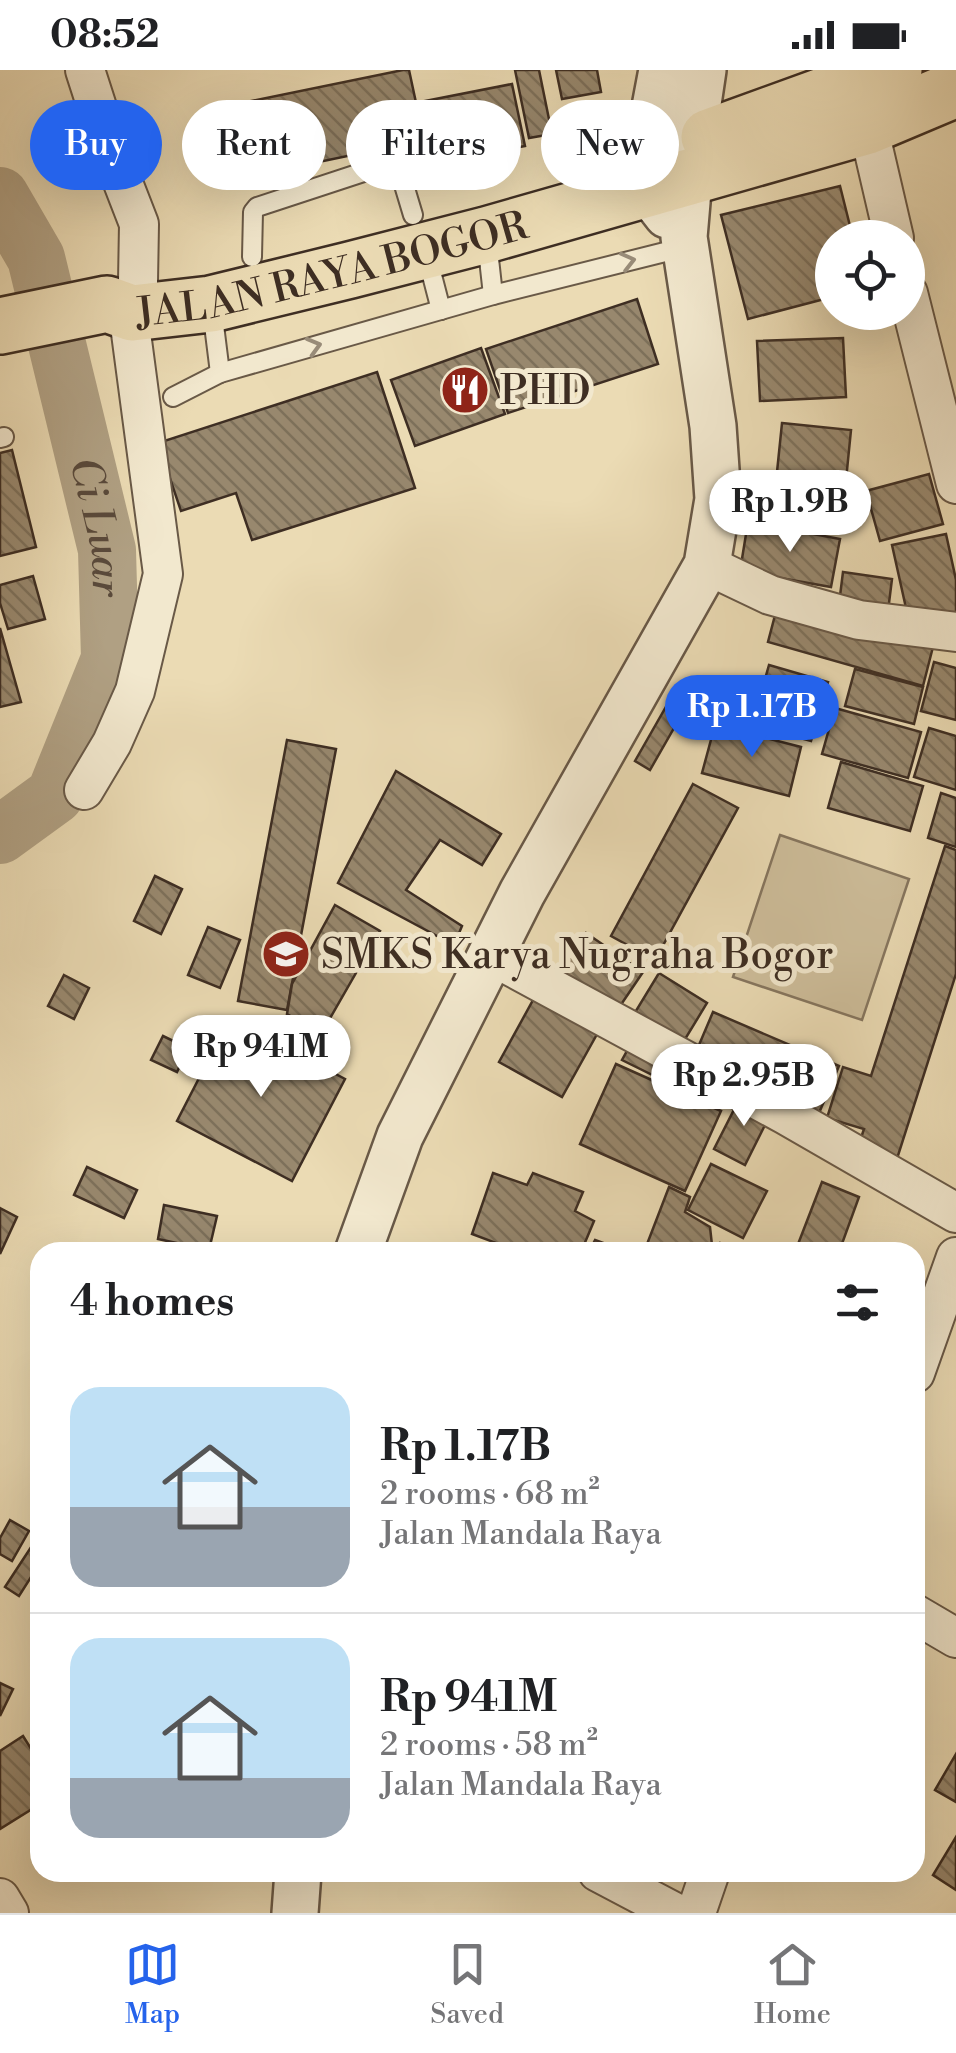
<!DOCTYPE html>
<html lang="en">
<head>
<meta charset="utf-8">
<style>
  :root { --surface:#fff; --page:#f2f2f2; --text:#202124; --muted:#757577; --line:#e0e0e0; --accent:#2563eb }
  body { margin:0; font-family:"Libre Bodoni",serif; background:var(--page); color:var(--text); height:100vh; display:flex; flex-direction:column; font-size:38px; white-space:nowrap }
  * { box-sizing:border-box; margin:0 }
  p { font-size:32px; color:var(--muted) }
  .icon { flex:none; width:55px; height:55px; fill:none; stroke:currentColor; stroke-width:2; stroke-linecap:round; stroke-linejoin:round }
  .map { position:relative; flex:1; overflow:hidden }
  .details { position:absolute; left:30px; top:1172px; width:895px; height:640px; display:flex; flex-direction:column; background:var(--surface); border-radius:30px; box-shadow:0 10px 40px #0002 }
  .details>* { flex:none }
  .banner { position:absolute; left:30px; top:30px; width:898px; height:90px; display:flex; gap:20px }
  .controls { position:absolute; left:815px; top:150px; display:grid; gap:20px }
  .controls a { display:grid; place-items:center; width:110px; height:110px; border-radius:50%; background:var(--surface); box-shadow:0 10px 40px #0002; font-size:50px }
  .price { position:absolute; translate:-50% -85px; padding:0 22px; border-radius:35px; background:#fff; color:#222; font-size:32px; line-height:65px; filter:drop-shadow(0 2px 5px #0008) }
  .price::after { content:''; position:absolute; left:50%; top:60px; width:30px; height:22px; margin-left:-15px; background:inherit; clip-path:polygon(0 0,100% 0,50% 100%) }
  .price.selected { background:var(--accent); color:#fff }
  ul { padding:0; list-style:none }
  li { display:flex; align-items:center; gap:30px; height:250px; padding:0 40px }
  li+li { border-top:2px solid var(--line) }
  li span { display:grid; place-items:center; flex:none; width:280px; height:200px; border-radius:30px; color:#555 }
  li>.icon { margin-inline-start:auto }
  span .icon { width:120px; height:120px; fill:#fffc; stroke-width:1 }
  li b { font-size:42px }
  h2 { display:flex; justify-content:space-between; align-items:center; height:120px; padding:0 40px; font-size:42px }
  .pill { padding:0 35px; border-radius:45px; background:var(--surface); box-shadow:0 10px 40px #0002; font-size:35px; line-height:90px }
  .pill.selected { background:var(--accent); color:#fff }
  .status { display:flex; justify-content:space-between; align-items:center; height:70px; padding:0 50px; background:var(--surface); direction:ltr }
  .status svg { height:28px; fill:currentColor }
  .menu { display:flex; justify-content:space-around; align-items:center; height:140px; border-top:2px solid var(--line); background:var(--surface); font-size:28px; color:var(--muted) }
  .menu a { display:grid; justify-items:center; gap:5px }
  .menu .selected { color:var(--accent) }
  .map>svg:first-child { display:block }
</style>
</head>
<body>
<div class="status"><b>08:52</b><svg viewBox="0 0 49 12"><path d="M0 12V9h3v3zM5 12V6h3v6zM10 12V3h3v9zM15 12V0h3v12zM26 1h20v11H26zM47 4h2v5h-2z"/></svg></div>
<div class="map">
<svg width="956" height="1843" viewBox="0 0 956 1843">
  <defs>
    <pattern id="building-back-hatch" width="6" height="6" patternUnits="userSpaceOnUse" patternTransform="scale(2.5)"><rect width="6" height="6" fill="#98886e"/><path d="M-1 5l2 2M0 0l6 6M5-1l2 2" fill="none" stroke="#7d705a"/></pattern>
  </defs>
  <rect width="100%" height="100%" fill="#ebdbb4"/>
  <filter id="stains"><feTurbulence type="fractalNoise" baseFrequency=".002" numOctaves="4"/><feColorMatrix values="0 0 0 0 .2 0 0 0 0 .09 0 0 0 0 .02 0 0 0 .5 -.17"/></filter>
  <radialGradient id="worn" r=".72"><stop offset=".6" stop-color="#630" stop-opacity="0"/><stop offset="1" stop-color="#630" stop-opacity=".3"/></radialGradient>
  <!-- pitch -->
  <path fill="#cebe9b" stroke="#86765f" stroke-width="2.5" d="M 780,765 L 909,809 L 862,950 L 733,907 Z"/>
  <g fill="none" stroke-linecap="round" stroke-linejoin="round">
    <!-- river -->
    <path stroke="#b0a083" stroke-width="58" id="s1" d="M 0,126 L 36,188 L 107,480 L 110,589 L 55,725 L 0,765"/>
  </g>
  <!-- building -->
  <g fill="url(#building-back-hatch)" stroke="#3e2e23" stroke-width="2.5">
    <path d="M 403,0 L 409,0 L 424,70 L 242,108 L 227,36 Z"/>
    <path d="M 515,0 L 539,0 L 552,64 L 529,68 Z"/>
    <path d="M 556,0 L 597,0 L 601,22 L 562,29 Z"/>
    <path d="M 512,14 L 525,76 L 433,94 L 420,32 Z"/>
    <path d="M 840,116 L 853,168 L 832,168 L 832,227 L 748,249 L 721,145 Z"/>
    <path d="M 637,229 L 658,294 L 508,343 L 486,279 Z"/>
    <path d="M 843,268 L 846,327 L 760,331 L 757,271 Z"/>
    <path d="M 481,278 L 505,344 L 415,376 L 391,310 Z"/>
    <path d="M 377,302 L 415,418 L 252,470 L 236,423 L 181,441 L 158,373 Z"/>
    <path d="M 782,353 L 851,360 L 846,410 L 777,402 Z"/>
    <path d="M 12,380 L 36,477 L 0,486 L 0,383 Z"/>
    <path d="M 929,404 L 943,454 L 880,471 L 866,421 Z"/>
    <path d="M 753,405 L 843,414 L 839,462 L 748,452 Z"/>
    <path d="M 748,452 L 840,469 L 831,517 L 740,501 Z"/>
    <path d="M 946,464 L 956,510 L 956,546 L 910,556 L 892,475 Z"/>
    <path d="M 843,502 L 892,509 L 888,541 L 839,534 Z"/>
    <path d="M 33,506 L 45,549 L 8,559 L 0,533 L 0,515 Z"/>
    <path d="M 779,530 L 934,573 L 923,616 L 768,572 Z"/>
    <path d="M 0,558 L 21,632 L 0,637 Z"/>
    <path d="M 934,592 L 956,598 L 956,650 L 921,641 Z"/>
    <path d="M 769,595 L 828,612 L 811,671 L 752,655 Z"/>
    <path d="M 855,599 L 923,617 L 914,654 L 845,636 Z"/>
    <path d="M 671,628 L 686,637 L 650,700 L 635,691 Z"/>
    <path d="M 835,638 L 921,662 L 908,708 L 822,684 Z"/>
    <path d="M 715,655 L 801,677 L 789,726 L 702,703 Z"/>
    <path d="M 929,658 L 956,666 L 956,720 L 914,707 Z"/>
    <path d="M 287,670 L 336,679 L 287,940 L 238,931 Z"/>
    <path d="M 841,692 L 923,716 L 910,761 L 828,738 Z"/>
    <path d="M 396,701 L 501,764 L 482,795 L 440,770 L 406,820 L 462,856 L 454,875 L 338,813 Z"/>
    <path d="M 693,714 L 738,738 L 655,890 L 611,866 Z"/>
    <path d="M 941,723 L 956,728 L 956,777 L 928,768 Z"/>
    <path d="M 945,776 L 956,780 L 956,904 L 895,1095 L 856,1083 L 864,1059 L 827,1048 L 843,997 L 871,1006 Z"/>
    <path d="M 155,806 L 182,819 L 161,864 L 134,851 Z"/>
    <path d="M 335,835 L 380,861 L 321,964 L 287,944 L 292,914 Z"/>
    <path d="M 208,857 L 240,870 L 220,918 L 188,905 Z"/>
    <path d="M 586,863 L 643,902 L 612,948 L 554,909 Z"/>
    <path d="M 659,903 L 707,933 L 676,984 L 628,954 Z"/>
    <path d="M 64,905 L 89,918 L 74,949 L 48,936 Z"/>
    <path d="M 538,921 L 601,957 L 562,1027 L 499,992 Z"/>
    <path d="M 713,942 L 839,996 L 819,1043 L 693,989 Z"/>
    <path d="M 230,948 L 345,1009 L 292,1111 L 177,1051 Z"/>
    <path d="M 163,966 L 188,978 L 177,1002 L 151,990 Z"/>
    <path d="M 633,970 L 698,1003 L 689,1023 L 622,990 Z"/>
    <path d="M 616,994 L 721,1041 L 685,1121 L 580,1074 Z"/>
    <path d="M 742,1024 L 773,1039 L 745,1095 L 714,1079 Z"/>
    <path d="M 711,1094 L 767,1121 L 743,1168 L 688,1140 Z"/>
    <path d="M 87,1097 L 137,1120 L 124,1148 L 74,1125 Z"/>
    <path d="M 493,1103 L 527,1115 L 533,1103 L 583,1122 L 575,1141 L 594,1151 L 581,1182 L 520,1182 L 472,1164 Z"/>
    <path d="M 822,1112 L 859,1127 L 839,1182 L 795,1182 Z"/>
    <path d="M 669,1117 L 690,1127 L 685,1142 L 710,1157 L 712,1175 L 708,1182 L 644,1182 Z"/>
    <path d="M 164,1135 L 217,1146 L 209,1180 L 158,1169 Z"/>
    <path d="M 0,1138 L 17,1147 L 0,1184 Z"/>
    <path d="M 595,1170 L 628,1182 L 589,1182 Z"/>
    <path d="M 720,1173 L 764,1182 L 716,1182 Z"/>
    <path d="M 10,1450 L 29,1461 L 12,1491 L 0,1484 L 0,1468 Z"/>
    <path d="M 39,1465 L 40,1493 L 19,1526 L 5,1517 Z"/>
    <path d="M 0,1613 L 13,1619 L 0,1646 Z"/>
    <path d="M 23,1666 L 40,1693 L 40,1734 L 0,1759 L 0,1681 Z"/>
    <path d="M 956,1684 L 956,1732 L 935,1720 Z"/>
    <path d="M 956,1767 L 956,1820 L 933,1805 Z"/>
  </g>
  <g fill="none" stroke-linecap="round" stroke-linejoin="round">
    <!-- service casing -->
    <g stroke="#695947" stroke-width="22">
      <g id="service">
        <path d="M 487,171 L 493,225"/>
        <path d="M 427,186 L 441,240"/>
        <path d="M 252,187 L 253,142 L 257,137 L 394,92 L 398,95 L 413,145"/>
        <path d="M 212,239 L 220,303"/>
        <path d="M 173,327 L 220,303 L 493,225 L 685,177"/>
        <path d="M 0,368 L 4,367"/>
      </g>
    </g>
    <!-- minor casing -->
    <g stroke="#695947" stroke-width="42">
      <g id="minor">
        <path d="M 868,56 L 894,168"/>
        <path d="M 908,223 L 956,414"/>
        <path d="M 707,495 L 770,525 L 859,550 L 956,562"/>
        <path d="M 84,720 L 112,673 L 135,621 L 163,504 L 131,263 L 138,212 L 139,154 L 113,87 L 85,0"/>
        <path d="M 492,886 L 786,1045 L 956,1143"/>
        <path d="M 915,1303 L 956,1187"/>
        <path d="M 915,1544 L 956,1568"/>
        <path d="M 598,1802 L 676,1843"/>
        <path d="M 0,1828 L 9,1843"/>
        <path d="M 696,1843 L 710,1802"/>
      </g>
    </g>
    <!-- tertiary casing -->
    <g stroke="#695947" stroke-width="50">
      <g id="tertiary">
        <path d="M 662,0 L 646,85 L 646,118 L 667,145"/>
        <path d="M 358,1182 L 400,1066 L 522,823 L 707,495 L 718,429 L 713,356 L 684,167 L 692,74 L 703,0"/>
        <path d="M 295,1843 L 298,1802"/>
      </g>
    </g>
    <!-- trunk casing -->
    <g stroke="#3e2e23" stroke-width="60">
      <g id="trunk">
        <path d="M 709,67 L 894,0"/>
        <path id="s2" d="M 0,256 L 107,234 L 132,243 L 211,234 L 350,200 L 486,165 L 868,56 L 956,19"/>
      </g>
    </g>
    <!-- service -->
    <use href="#service" stroke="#f2e8ce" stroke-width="18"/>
    <!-- minor -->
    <use href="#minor" stroke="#f2e8ce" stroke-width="38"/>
    <!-- tertiary -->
    <use href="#tertiary" stroke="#f2e8ce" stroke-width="45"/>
    <!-- trunk -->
    <use href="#trunk" stroke="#ebdbb4" stroke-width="55"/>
  </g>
  <!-- one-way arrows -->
  <defs><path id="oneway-chevron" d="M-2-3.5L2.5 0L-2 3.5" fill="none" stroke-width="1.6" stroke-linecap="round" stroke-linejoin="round" transform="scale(2.5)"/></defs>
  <g stroke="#988b78">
    <use href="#oneway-chevron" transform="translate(628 191) rotate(-14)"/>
    <use href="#oneway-chevron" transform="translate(314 276) rotate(-16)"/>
  </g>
  <!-- icons -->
  <defs>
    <g id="restaurant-disc" transform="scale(2.5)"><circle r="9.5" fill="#8f2418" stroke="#f2e8ce"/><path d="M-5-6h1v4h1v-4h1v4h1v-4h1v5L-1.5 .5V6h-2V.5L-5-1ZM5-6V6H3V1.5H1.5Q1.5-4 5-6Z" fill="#fff"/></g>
    <g id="school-disc" transform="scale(2.5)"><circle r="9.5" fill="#8f2418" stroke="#f2e8ce"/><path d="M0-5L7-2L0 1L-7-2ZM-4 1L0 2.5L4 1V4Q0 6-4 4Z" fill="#fff"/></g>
  </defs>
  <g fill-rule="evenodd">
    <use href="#restaurant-disc" x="465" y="320"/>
    <use href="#school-disc" x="286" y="884"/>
  </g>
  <g text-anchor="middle" stroke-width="10" stroke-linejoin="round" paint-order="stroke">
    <!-- street labels -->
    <g font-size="40" fill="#3e2e23" stroke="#f2e8ce">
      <text dy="14" stroke="none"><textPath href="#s2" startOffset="340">JALAN RAYA BOGOR</textPath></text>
    </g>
    <!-- poi labels -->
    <g font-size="40" fill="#3e2e23" stroke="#f2e8ce" text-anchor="start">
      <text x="500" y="334">PHD</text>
      <text x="321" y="898">SMKS Karya Nugraha Bogor</text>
    </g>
    <!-- water labels -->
    <g font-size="42" font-style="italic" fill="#5a4a3b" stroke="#f2e8ce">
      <text dy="15" stroke="none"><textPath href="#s1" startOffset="348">Ci Luar</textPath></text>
    </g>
  </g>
  <rect width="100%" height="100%" filter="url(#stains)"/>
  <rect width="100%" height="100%" fill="url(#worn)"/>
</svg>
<div class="controls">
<a><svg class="icon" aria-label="locate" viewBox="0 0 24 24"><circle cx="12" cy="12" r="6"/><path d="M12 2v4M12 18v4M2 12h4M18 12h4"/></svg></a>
</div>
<b class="price" style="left:790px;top:485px">Rp 1.9B</b>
<b class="price selected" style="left:752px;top:690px">Rp 1.17B</b>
<b class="price" style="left:261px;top:1030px">Rp 941M</b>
<b class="price" style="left:744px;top:1059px">Rp 2.95B</b>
<div class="banner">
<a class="pill selected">Buy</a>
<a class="pill">Rent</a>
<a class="pill">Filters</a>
<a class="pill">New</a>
</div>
<section class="details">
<h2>4 homes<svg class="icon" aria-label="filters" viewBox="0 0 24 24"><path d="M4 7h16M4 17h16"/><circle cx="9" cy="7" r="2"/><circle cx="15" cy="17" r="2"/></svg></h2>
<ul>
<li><span style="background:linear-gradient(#bfe0f5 60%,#9aa5b1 0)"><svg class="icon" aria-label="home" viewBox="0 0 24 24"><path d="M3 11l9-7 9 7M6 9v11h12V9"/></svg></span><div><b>Rp 1.17B</b><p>2 rooms · 68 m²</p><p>Jalan Mandala Raya</p></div></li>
<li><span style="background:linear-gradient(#bfe0f5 70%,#9aa5b1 0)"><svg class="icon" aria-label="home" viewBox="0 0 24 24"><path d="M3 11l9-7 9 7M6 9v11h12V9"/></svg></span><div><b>Rp 941M</b><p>2 rooms · 58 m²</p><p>Jalan Mandala Raya</p></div></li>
</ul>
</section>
</div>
<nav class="menu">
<a class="selected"><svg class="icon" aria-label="map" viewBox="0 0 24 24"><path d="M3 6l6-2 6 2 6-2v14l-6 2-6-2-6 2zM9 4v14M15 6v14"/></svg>Map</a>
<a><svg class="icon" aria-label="saved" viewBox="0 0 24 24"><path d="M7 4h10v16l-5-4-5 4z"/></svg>Saved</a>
<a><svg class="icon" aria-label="home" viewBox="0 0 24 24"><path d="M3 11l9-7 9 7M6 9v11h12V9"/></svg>Home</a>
</nav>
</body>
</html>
